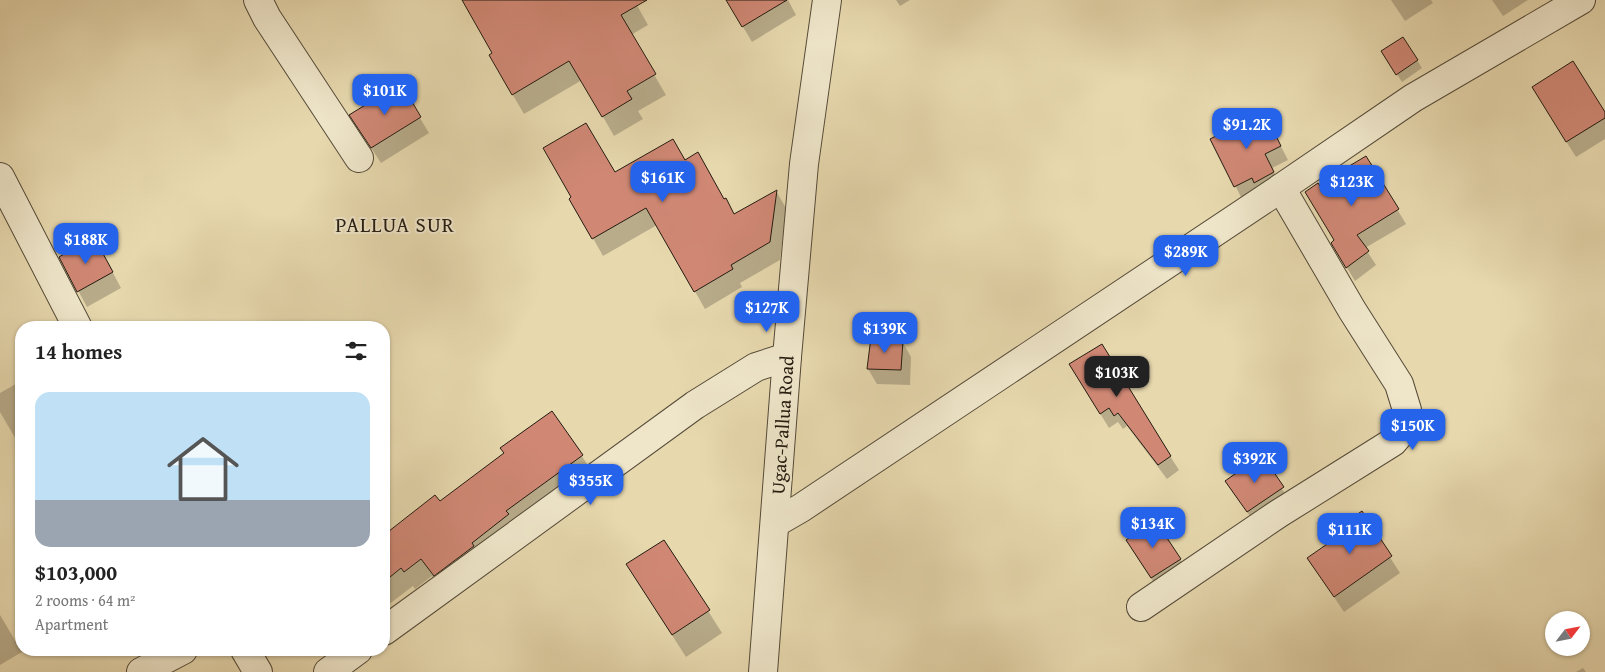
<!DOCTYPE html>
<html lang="en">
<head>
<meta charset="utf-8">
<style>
  :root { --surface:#fff; --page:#f6f6f6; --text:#222; --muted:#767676; --line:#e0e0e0; --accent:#2563eb }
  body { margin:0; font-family:"Gentium Book Plus",serif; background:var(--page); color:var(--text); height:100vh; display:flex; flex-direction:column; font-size:19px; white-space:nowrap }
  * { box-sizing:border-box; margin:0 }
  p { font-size:16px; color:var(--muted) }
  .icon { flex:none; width:28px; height:28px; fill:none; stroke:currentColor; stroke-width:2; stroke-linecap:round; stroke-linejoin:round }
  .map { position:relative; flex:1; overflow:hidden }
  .details { position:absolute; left:15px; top:321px; width:375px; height:335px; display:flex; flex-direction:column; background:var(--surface); border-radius:20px; box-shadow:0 1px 4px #0004 }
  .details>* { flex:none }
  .needle { width:32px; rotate:58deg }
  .tools { position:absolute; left:1545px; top:611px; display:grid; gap:10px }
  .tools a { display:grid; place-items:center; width:45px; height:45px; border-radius:50%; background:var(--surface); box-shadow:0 1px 4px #0004; font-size:25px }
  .price { position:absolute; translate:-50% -42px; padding:0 11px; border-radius:10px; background:var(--accent); color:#fff; font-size:16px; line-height:32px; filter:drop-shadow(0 1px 2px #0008) }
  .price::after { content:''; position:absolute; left:50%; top:30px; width:15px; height:11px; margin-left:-8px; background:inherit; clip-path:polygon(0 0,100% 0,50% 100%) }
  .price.active { background:#222; color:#fff }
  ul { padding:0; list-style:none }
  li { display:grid; align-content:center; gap:10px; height:265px; padding:0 20px }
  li+li { border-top:1px solid var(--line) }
  li span { display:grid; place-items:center; height:155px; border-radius:15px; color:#555 }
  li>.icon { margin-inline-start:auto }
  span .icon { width:90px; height:90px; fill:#fffc; stroke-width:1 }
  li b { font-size:21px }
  h2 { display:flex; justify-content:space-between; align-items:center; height:60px; padding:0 20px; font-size:21px }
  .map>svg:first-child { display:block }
</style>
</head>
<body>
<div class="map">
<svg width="1605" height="672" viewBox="0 0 1605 672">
  <rect width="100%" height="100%" fill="#e7d8ae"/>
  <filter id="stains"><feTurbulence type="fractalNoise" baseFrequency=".004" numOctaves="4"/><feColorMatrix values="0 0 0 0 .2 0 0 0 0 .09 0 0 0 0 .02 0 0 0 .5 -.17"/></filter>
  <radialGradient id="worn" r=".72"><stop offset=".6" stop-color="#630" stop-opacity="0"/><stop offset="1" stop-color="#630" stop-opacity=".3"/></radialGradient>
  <!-- shadow -->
  <g fill="#0003">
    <path d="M 463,0 L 634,0 L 648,25 L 631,35 L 666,95 L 638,111 L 643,119 L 614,136 L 582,80 L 524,114 L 490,56 L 494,53 Z"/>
    <path d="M 727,0 L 788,0 L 796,15 L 752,42 Z"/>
    <path d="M 896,0 L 910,0 L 900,6 Z"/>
    <path d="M 1391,0 L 1431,0 L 1433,3 L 1405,21 Z"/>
    <path d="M 1492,0 L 1528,0 L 1503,16 Z"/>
    <path d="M 1387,59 L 1417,60 L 1422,68 L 1402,82 Z"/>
    <path d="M 400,85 L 429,133 L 381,163 L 360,131 Z"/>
    <path d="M 1542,103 L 1605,115 L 1605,139 L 1576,157 Z"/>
    <path d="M 1271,127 L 1288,160 L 1272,168 L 1281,187 L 1243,201 L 1212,140 Z"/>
    <path d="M 1366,158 L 1406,224 L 1365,248 L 1376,265 L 1355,281 L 1332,243 L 1335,241 L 1320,188 L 1349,171 Z"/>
    <path d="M 685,161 L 724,201 L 734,216 L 776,191 L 786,208 L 780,260 L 740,283 L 742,287 L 705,309 L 657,225 L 603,256 L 571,199 L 615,174 Z"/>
    <path d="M 103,254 L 121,288 L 87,307 L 60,257 Z"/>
    <path d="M 902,341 L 911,357 L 910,385 L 877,384 L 868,369 Z"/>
    <path d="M 1079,379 L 1170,456 L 1179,470 L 1167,479 L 1127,426 L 1123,429 L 1118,422 L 1109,428 Z"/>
    <path d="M 21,381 L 21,448 L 0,412 L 0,393 Z"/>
    <path d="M 551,413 L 582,456 L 593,474 L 445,593 L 432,576 L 415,589 L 413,586 L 384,608 L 384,536 L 435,497 L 440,503 L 505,453 Z"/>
    <path d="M 1261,457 L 1292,504 L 1257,527 L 1227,481 Z"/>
    <path d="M 1362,513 L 1400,573 L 1344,612 L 1308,558 L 1334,541 Z"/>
    <path d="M 664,541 L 722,633 L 686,657 L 627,565 Z"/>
    <path d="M 1136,556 L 1180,559 L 1189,575 L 1161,593 Z"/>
    <path d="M 0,615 L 22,652 L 0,665 Z"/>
    <path d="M 1583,668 L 1586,672 L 1576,672 Z"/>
  </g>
  <!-- building -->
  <g fill="#d08875" stroke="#231b10">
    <path d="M 462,0 L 647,0 L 621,15 L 656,74 L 627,91 L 632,99 L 602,117 L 569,61 L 512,95 L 489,55 L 492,53 Z"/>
    <path d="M 726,0 L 787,0 L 742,27 Z"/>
    <path d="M 1403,37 L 1418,60 L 1396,75 L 1381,51 Z"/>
    <path d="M 1573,61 L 1605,112 L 1605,118 L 1566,142 L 1532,87 Z"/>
    <path d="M 401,83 L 421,117 L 371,148 L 349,115 Z"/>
    <path d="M 1264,112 L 1281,146 L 1265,154 L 1274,172 L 1254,183 L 1252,178 L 1234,187 L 1210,139 Z"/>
    <path d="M 586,123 L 615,172 L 673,139 L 685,160 L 698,152 L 724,199 L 726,198 L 734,214 L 777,190 L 770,242 L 731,265 L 733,269 L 694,292 L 646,208 L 592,239 L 569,199 L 571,197 L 543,148 Z"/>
    <path d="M 1366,156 L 1399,209 L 1357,235 L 1369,251 L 1346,268 L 1331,243 L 1334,240 L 1305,192 L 1318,183 L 1320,186 L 1347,171 L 1346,168 Z"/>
    <path d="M 94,237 L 113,272 L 77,292 L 59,257 Z"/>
    <path d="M 871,337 L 903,340 L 901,370 L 867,369 Z"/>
    <path d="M 1102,344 L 1171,456 L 1158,465 L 1118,413 L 1114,416 L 1109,408 L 1100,414 L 1069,364 Z"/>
    <path d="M 552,411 L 583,455 L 506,511 L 509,514 L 472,543 L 474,546 L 434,576 L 421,559 L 404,572 L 401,568 L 384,582 L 384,535 L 435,495 L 440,501 L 504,453 L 500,448 Z"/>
    <path d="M 1262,455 L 1284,487 L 1247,512 L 1225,481 Z"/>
    <path d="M 1362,511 L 1392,556 L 1334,597 L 1307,558 L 1333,540 L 1329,534 Z"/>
    <path d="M 1155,520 L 1181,559 L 1151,578 L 1126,540 Z"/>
    <path d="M 664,540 L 710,610 L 672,635 L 626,564 Z"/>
  </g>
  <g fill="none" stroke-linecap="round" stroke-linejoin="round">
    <!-- minor casing -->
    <g stroke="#544a38" stroke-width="30">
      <g id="minor">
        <path d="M 258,0 L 267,18 L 359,158"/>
        <path d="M 0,177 L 78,328"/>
        <path d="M 775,523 L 801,508 L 1281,188 L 1413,98 L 1581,0"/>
        <path d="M 1141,607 L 1278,514 L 1393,442 L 1404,429 L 1407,410 L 1399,384 L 1352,310 L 1281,188"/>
        <path d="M 384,631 L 695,405 L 756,367 L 787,357"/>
        <path d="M 245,650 L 258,672"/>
        <path d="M 141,672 L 183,650"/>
        <path d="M 328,672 L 358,650"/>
        <path d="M 763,672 L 787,357 L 804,164 L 827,0"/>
      </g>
    </g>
    <!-- minor -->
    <use href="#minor" stroke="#efe6ca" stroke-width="28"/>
  </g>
  <g text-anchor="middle" stroke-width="4" stroke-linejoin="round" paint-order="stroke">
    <!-- street labels -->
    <g font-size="19" fill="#231b10" stroke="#efe6ca">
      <text transform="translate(782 425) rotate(-86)" y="7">Ugac-Pallua Road</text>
    </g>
    <!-- quarter labels -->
    <g font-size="21" letter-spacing="1" fill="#231b10" stroke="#efe6ca">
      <text x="395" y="232">PALLUA SUR</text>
    </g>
  </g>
  <rect width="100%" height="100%" filter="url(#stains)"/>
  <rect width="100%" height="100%" fill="url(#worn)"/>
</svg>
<div class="tools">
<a><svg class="needle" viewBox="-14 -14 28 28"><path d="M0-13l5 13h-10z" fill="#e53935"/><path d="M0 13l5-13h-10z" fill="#767676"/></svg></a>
</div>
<b class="price" style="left:385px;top:116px">$101K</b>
<b class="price" style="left:1247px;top:150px">$91.2K</b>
<b class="price" style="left:663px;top:203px">$161K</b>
<b class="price" style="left:1352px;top:207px">$123K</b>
<b class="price" style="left:86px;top:265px">$188K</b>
<b class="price" style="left:1186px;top:277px">$289K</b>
<b class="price" style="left:767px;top:333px">$127K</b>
<b class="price" style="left:885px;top:354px">$139K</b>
<b class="price active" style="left:1117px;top:398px">$103K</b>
<b class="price" style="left:1413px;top:451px">$150K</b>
<b class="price" style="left:1255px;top:484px">$392K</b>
<b class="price" style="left:591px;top:506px">$355K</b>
<b class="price" style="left:1153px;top:549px">$134K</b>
<b class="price" style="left:1350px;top:555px">$111K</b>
<section class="details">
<h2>14 homes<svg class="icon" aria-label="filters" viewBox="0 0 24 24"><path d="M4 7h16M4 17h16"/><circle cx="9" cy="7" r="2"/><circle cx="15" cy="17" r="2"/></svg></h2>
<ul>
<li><span style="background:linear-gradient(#bfe0f5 70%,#9aa5b1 0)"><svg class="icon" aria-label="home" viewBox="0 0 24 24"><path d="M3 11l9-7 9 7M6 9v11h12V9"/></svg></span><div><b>$103,000</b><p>2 rooms · 64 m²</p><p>Apartment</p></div></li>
</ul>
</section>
</div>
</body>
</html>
